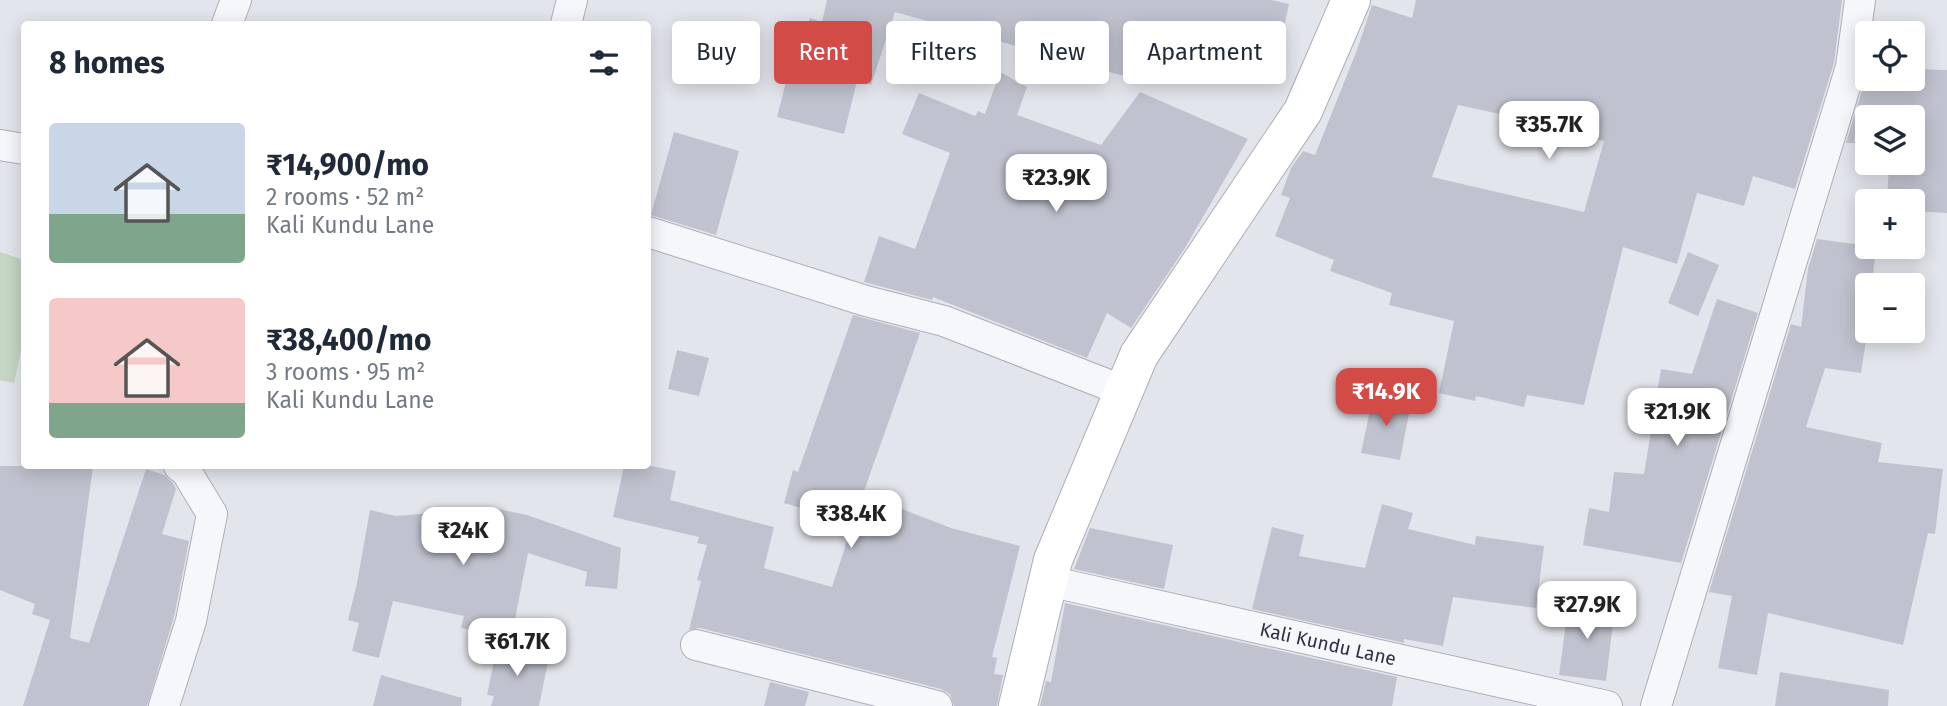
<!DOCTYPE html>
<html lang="en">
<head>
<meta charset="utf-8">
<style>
  :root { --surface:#fff; --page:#f2f2f3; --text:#1f2937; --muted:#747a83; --accent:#d34b46 }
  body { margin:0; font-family:"Fira Sans",sans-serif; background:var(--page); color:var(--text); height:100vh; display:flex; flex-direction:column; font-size:26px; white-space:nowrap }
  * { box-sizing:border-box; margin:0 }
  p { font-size:23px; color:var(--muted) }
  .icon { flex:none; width:38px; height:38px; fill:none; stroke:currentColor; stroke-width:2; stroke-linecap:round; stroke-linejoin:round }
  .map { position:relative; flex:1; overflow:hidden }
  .sheet { position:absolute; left:21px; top:21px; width:630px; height:448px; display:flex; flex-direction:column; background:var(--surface); border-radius:7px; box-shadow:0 4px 18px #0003 }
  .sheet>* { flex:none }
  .hud { position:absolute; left:672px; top:21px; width:665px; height:63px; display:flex; gap:14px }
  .tools { position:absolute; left:1855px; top:21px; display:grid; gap:14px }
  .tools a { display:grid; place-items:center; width:70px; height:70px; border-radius:7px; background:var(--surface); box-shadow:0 4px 18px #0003; font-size:35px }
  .price { position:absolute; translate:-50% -60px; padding:0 16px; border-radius:14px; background:#fff; color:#222; font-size:23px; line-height:46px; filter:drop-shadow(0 2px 4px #0008) }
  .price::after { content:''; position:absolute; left:50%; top:42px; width:21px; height:16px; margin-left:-10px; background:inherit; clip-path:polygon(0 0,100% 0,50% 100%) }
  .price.current { background:var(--accent); color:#fff }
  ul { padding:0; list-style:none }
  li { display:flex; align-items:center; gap:21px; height:175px; padding:0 28px }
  li span { display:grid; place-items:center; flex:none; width:196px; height:140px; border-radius:7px; color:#555 }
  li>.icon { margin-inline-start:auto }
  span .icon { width:84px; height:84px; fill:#fffc; stroke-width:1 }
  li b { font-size:30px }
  h2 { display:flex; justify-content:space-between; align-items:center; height:84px; padding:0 28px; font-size:30px }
  .chip { padding:0 24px; border-radius:7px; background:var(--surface); box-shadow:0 4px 18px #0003; font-size:24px; line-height:63px }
  .chip.current { background:var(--accent); color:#fff }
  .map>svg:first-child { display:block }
</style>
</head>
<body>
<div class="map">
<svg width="1947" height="706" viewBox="0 0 1947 706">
  <rect width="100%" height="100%" fill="#e3e5ec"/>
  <!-- green -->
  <path fill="#c5d6c4" d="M 0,252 L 24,260 L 24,335 L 14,383 L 0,380 Z"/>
  <!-- building -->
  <g fill="#c0c3cf" fill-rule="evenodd">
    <path d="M 827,0 L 1271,0 L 1289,4 L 1275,68 L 1141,37 L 1131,78 L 895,12 L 871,85 L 857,81 L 844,134 L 777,117 L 788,74 L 791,74 L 810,18 L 822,22 Z"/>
    <path d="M 1416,0 L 1842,0 L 1834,63 L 1795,189 L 1753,176 L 1744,206 L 1697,193 L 1677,264 L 1623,247 L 1584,405 L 1527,395 L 1524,407 L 1476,396 L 1475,401 L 1439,393 L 1454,321 L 1389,305 L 1392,293 L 1330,271 L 1334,260 L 1275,236 L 1290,198 L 1281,195 L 1291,168 L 1303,151 L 1315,155 L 1357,50 L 1372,5 L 1412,18 ZM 1458,105 L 1578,131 L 1577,135 L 1604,141 L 1584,212 L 1432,177 Z"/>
    <path d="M 1913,69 L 1947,70 L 1947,213 L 1913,211 L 1913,201 L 1887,201 L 1889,163 L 1913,163 L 1913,117 L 1867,117 L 1867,143 L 1846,143 L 1867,74 L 1867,79 L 1913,79 Z"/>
    <path d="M 1000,72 L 1027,87 L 1017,115 L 1101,145 L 1140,92 L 1248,139 L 1185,248 L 1131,328 L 1107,313 L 1087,358 L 933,297 L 932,300 L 864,282 L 879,236 L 915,249 L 950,153 L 902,134 L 919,93 L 975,116 L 978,111 L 985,114 Z"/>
    <path d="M 674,132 L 739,151 L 716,235 L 651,215 Z"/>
    <path d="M 1817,239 L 1876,247 L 1872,285 L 1867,285 L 1867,334 L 1861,373 L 1825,368 L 1806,427 L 1882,443 L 1878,462 L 1943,469 L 1935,534 L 1928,533 L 1903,645 L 1768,613 L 1757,675 L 1718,668 L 1732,596 L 1709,592 L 1791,324 L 1801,327 L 1808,269 Z"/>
    <path d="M 1688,252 L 1719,265 L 1698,316 L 1668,303 Z"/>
    <path d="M 1717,299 L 1758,313 L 1681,563 L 1583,545 L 1589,508 L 1609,512 L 1614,472 L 1644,474 L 1661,369 L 1692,374 Z"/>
    <path d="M 853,315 L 920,333 L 863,494 L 951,528 L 1020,546 L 992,657 L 997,658 L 994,674 L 1003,675 L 997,706 L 954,706 L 950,694 L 941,689 L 700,628 L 689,630 L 701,581 L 697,580 L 707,545 L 697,543 L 699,537 L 613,517 L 624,466 L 651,466 L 676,471 L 670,500 L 774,527 L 764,568 L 832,587 L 853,523 L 784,503 L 793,470 L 798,472 Z"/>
    <path d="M 677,350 L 709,358 L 699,396 L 668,389 Z"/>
    <path d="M 1373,396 L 1411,403 L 1400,460 L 1361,453 Z"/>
    <path d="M 0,466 L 93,466 L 70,638 L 89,643 L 146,469 L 164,475 L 173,483 L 176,489 L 162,534 L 189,541 L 174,617 L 147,706 L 23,706 L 50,620 L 32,614 L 35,604 L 0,590 Z"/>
    <path d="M 1382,504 L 1413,513 L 1408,529 L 1475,545 L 1476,536 L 1544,546 L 1536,608 L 1453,597 L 1443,646 L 1404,639 L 1404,643 L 1252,609 L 1272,527 L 1304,535 L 1299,556 L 1365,568 Z"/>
    <path d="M 494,508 L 527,515 L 621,548 L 617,589 L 585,586 L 587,572 L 528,553 L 511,639 L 461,628 L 464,616 L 393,601 L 379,658 L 352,651 L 359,623 L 348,620 L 357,583 L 370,510 L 396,516 Z"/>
    <path d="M 1090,528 L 1173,545 L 1164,589 L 1074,569 Z"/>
    <path d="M 1569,600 L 1615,606 L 1606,681 L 1559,675 Z"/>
    <path d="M 1065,603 L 1397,677 L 1392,706 L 1040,706 L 1046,681 L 1051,682 Z"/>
    <path d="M 497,647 L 549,657 L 539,706 L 491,706 L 494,696 L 487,695 Z"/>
    <path d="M 1780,672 L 1889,690 L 1888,706 L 1775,706 Z"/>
    <path d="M 381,675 L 462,698 L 461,706 L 373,706 Z"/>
    <path d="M 770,682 L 809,692 L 805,706 L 764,706 Z"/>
  </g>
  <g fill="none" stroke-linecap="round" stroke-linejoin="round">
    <!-- minor casing -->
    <g stroke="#acaeba" stroke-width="32">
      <g id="minor">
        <path d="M 227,24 L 236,0"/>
        <path d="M 566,24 L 572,0"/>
        <path d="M 0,145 L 24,149"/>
        <path d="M 648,232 L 866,301 L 944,321 L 1124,391"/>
        <path id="s1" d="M 1048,581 L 1607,706"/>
        <path d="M 696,645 L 937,706"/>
        <path d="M 164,706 L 191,621 L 212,514 L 186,471 L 179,466"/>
        <path d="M 1656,706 L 1851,67 L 1860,0"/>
      </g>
    </g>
    <!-- secondary casing -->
    <g stroke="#acaeba" stroke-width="40">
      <path id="secondary" d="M 1018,706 L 1053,560 L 1139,355 L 1303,111 L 1351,0"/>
    </g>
    <!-- minor -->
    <use href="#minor" stroke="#f6f7fa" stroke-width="30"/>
    <!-- secondary -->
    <use href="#secondary" stroke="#fff" stroke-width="38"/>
  </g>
  <g text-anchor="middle" stroke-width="7" stroke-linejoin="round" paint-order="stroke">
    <!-- street labels -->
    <g font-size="19" fill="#2a2f45" stroke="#f3f5f9">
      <text dy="7" stroke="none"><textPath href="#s1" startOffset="287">Kali Kundu Lane</textPath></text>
    </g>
  </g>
</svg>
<div class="tools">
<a><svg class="icon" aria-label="locate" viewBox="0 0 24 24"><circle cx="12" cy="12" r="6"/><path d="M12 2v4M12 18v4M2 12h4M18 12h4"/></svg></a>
<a><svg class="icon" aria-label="layers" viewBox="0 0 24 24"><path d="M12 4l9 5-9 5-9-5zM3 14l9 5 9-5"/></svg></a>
<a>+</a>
<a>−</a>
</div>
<b class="price" style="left:1549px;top:161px">₹35.7K</b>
<b class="price" style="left:1056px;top:214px">₹23.9K</b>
<b class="price current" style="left:1386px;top:428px">₹14.9K</b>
<b class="price" style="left:1677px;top:448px">₹21.9K</b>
<b class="price" style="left:851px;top:550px">₹38.4K</b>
<b class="price" style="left:463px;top:567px">₹24K</b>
<b class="price" style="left:1587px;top:641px">₹27.9K</b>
<b class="price" style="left:517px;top:678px">₹61.7K</b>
<div class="hud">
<a class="chip">Buy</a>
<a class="chip current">Rent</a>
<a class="chip">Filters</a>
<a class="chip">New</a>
<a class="chip">Apartment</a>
</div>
<section class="sheet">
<h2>8 homes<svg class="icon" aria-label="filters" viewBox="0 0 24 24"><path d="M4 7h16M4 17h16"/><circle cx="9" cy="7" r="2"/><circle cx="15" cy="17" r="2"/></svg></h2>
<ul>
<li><span style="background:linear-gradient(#c9d6e8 65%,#7fa58c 0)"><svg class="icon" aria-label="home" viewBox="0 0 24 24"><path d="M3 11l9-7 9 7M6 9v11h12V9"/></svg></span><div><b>₹14,900/mo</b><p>2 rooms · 52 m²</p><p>Kali Kundu Lane</p></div></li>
<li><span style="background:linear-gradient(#f6c9c9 75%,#7fa58c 0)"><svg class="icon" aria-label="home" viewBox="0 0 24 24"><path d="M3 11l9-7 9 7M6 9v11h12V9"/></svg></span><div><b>₹38,400/mo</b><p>3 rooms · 95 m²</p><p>Kali Kundu Lane</p></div></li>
</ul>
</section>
</div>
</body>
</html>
